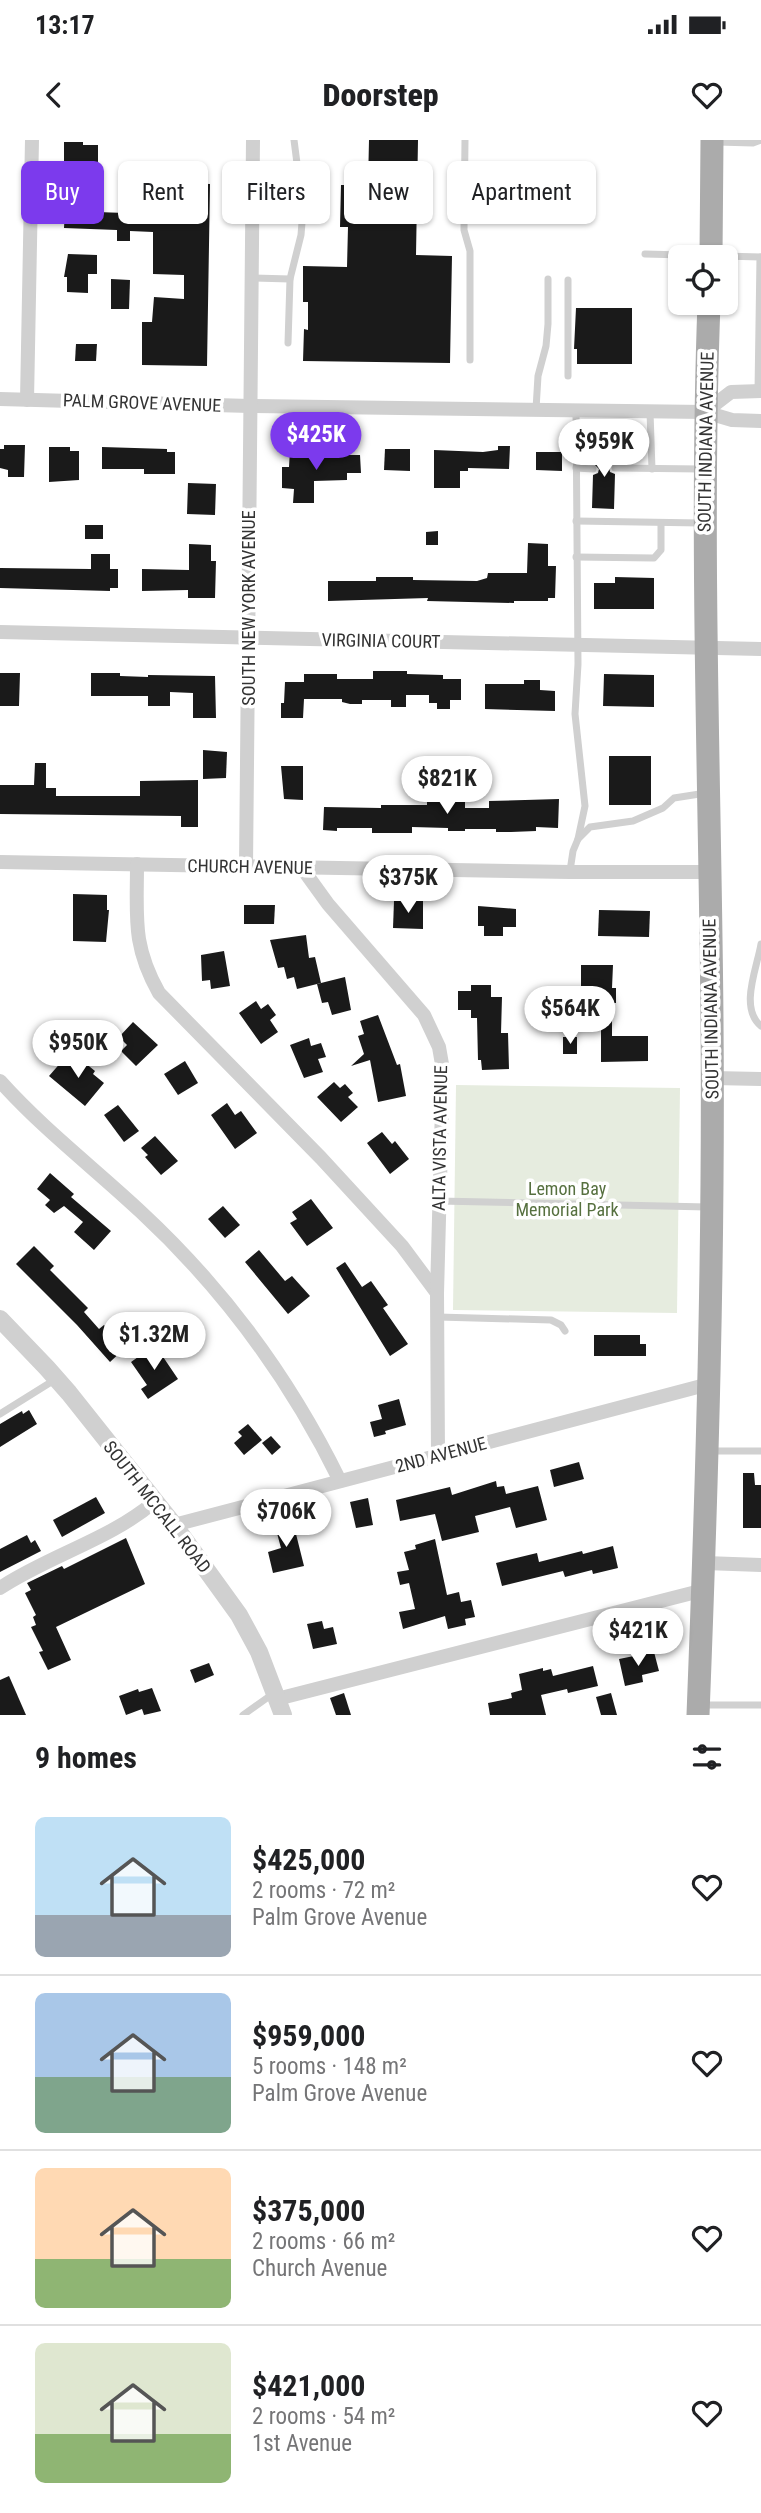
<!DOCTYPE html>
<html lang="en">
<head>
<meta charset="utf-8">
<style>
  :root { --surface:#fff; --page:#f2f2f2; --text:#202124; --muted:#757577; --line:#e0e0e0; --accent:#7c3aed }
  body { margin:0; font-family:"Roboto Condensed",sans-serif; background:var(--page); color:var(--text); height:100vh; display:flex; flex-direction:column; font-size:26px; white-space:nowrap }
  * { box-sizing:border-box; margin:0 }
  p { font-size:23px; color:var(--muted) }
  .icon { flex:none; width:38px; height:38px; fill:none; stroke:currentColor; stroke-width:2; stroke-linecap:round; stroke-linejoin:round }
  .map { position:relative; height:1575px; overflow:hidden }
  .side { display:flex; flex-direction:column; background:var(--surface); flex:1 }
  .side>* { flex:none }
  .guide { position:absolute; left:21px; top:21px; width:719px; height:63px; display:flex; gap:14px }
  .fabs { position:absolute; left:668px; top:105px; display:grid; gap:14px }
  .fabs a { display:grid; place-items:center; width:70px; height:70px; border-radius:10px; background:var(--surface); box-shadow:0 2px 5px #0004; font-size:35px }
  .price { position:absolute; translate:-50% -60px; padding:0 16px; border-radius:24px; background:#fff; color:#222; font-size:23px; line-height:46px; filter:drop-shadow(0 2px 4px #0008) }
  .price::after { content:''; position:absolute; left:50%; top:42px; width:21px; height:16px; margin-left:-10px; background:inherit; clip-path:polygon(0 0,100% 0,50% 100%) }
  .price.on { background:var(--accent); color:#fff }
  ul { padding:0; list-style:none }
  li { display:flex; align-items:center; gap:21px; height:175px; padding:0 35px }
  li+li { border-top:2px solid var(--line) }
  li span { display:grid; place-items:center; flex:none; width:196px; height:140px; border-radius:10px; color:#555 }
  li>.icon { margin-inline-start:auto }
  span .icon { width:84px; height:84px; fill:#fffc; stroke-width:1 }
  li b { font-size:30px }
  h2 { display:flex; justify-content:space-between; align-items:center; height:84px; padding:0 35px; font-size:30px }
  .chip { padding:0 24px; border-radius:10px; background:var(--surface); box-shadow:0 2px 5px #0004; font-size:24px; line-height:63px }
  .chip.on { background:var(--accent); color:#fff }
  .status { display:flex; justify-content:space-between; align-items:center; height:49px; padding:0 35px; background:var(--surface); direction:ltr }
  .status svg { height:19px; fill:currentColor }
  header { display:flex; justify-content:space-between; align-items:center; height:91px; padding:0 35px; background:var(--surface); font-size:32px; font-weight:800 }
  .map>svg:first-child { display:block }
</style>
</head>
<body>
<div class="status"><b>13:17</b><svg viewBox="0 0 49 12"><path d="M0 12V9h3v3zM5 12V6h3v6zM10 12V3h3v9zM15 12V0h3v12zM26 1h20v11H26zM47 4h2v5h-2z"/></svg></div>
<header><svg class="icon" aria-label="back" viewBox="0 0 24 24"><path d="M15 5l-7 7 7 7"/></svg>Doorstep<svg class="icon" aria-label="heart" viewBox="0 0 24 24"><path d="M12 20l-8-8c-3-5 5-10 8-4 3-6 11-1 8 4z"/></svg></header>
<div class="map">
<svg width="761" height="1575" viewBox="0 0 761 1575">
  <rect width="100%" height="100%" fill="#fff"/>
  <!-- green -->
  <path fill="#e6ecdf" d="M 456,945 L 680,948 L 677,1173 L 453,1170 Z"/>
  <!-- building -->
  <g fill="#1a1a1a">
    <path d="M 369,0 L 418,0 L 416,115 L 452,116 L 450,223 L 303,221 L 304,189 L 308,190 L 308,162 L 303,162 L 303,126 L 347,127 L 348,87 L 340,87 L 341,45 L 368,45 Z"/>
    <path d="M 64,2 L 83,2 L 83,5 L 98,5 L 98,28 L 64,29 Z"/>
    <path d="M 154,42 L 210,44 L 207,226 L 142,225 L 142,182 L 152,182 L 154,157 L 184,159 L 184,135 L 153,134 L 153,92 L 130,91 L 130,101 L 117,101 L 117,90 L 64,88 L 66,51 L 97,54 L 97,72 L 153,74 Z"/>
    <path d="M 68,114 L 97,115 L 97,134 L 88,134 L 88,153 L 67,152 L 67,137 L 64,137 Z"/>
    <path d="M 111,139 L 130,140 L 129,169 L 111,169 Z"/>
    <path d="M 576,168 L 632,168 L 632,224 L 577,224 L 577,209 L 574,209 Z"/>
    <path d="M 76,204 L 97,204 L 96,221 L 75,221 Z"/>
    <path d="M 4,305 L 25,305 L 24,337 L 8,337 L 8,330 L 0,328 L 0,309 L 4,309 Z"/>
    <path d="M 498,306 L 510,306 L 509,329 L 468,328 L 468,331 L 460,331 L 460,348 L 434,348 L 434,310 L 483,312 L 498,310 Z"/>
    <path d="M 49,307 L 70,307 L 70,311 L 79,311 L 79,340 L 49,342 Z"/>
    <path d="M 102,307 L 167,309 L 167,312 L 175,312 L 175,334 L 144,334 L 144,329 L 102,329 Z"/>
    <path d="M 593,308 L 615,309 L 615,322 L 609,327 L 610,332 L 615,334 L 614,369 L 592,368 L 593,335 L 598,333 L 599,329 L 593,323 Z"/>
    <path d="M 385,309 L 410,309 L 410,331 L 384,330 Z"/>
    <path d="M 290,310 L 315,311 L 315,315 L 360,315 L 361,333 L 347,333 L 347,340 L 314,341 L 314,363 L 293,363 L 294,349 L 282,348 L 282,327 L 289,327 Z"/>
    <path d="M 536,312 L 562,312 L 562,331 L 536,330 Z"/>
    <path d="M 188,343 L 216,344 L 215,375 L 187,374 Z"/>
    <rect x="85" y="385" width="18" height="14"/>
    <path d="M 438,391 L 438,405 L 426,405 L 426,392 Z"/>
    <path d="M 528,403 L 548,404 L 548,426 L 556,426 L 555,458 L 548,458 L 548,461 L 514,461 L 514,463 L 427,461 L 428,458 L 328,461 L 328,441 L 376,441 L 376,437 L 413,437 L 413,440 L 477,441 L 487,438 L 488,433 L 527,433 Z"/>
    <path d="M 189,404 L 211,405 L 211,421 L 216,421 L 215,458 L 188,458 L 188,450 L 142,451 L 142,429 L 189,430 Z"/>
    <path d="M 91,414 L 110,414 L 110,429 L 118,429 L 118,448 L 110,448 L 110,451 L 0,448 L 0,428 L 91,429 Z"/>
    <path d="M 615,437 L 654,438 L 654,469 L 594,469 L 594,443 L 615,443 Z"/>
    <path d="M 373,531 L 407,531 L 407,534 L 443,535 L 443,539 L 461,539 L 461,560 L 450,560 L 450,569 L 437,569 L 437,563 L 429,563 L 429,555 L 406,555 L 406,567 L 391,567 L 391,560 L 362,560 L 362,564 L 350,564 L 342,562 L 342,559 L 304,559 L 303,578 L 281,578 L 281,563 L 284,563 L 285,542 L 304,542 L 304,534 L 337,534 L 337,539 L 373,539 Z"/>
    <path d="M 0,533 L 20,533 L 19,566 L 0,566 Z"/>
    <path d="M 91,533 L 120,533 L 120,536 L 148,537 L 148,535 L 215,536 L 216,578 L 193,578 L 193,553 L 170,552 L 170,566 L 148,566 L 148,556 L 91,556 Z"/>
    <path d="M 604,534 L 654,535 L 654,567 L 603,566 Z"/>
    <path d="M 524,540 L 540,540 L 540,550 L 555,551 L 555,571 L 485,569 L 485,544 L 524,544 Z"/>
    <path d="M 203,610 L 227,612 L 226,638 L 203,639 Z"/>
    <rect x="609" y="616" width="42" height="49"/>
    <path d="M 35,623 L 46,623 L 46,648 L 56,648 L 56,656 L 140,656 L 140,641 L 198,640 L 198,687 L 181,687 L 181,676 L 0,674 L 0,645 L 34,645 Z"/>
    <path d="M 281,626 L 303,626 L 303,660 L 284,659 Z"/>
    <path d="M 427,655 L 465,656 L 465,668 L 489,668 L 489,661 L 559,659 L 558,688 L 536,687 L 536,691 L 511,692 L 496,692 L 496,689 L 465,689 L 465,691 L 448,691 L 448,688 L 412,687 L 412,693 L 372,693 L 372,688 L 337,688 L 337,691 L 323,690 L 324,667 L 381,668 L 381,665 L 427,665 Z"/>
    <path d="M 73,754 L 107,755 L 107,770 L 109,770 L 106,802 L 73,801 Z"/>
    <path d="M 394,761 L 423,761 L 423,789 L 393,788 Z"/>
    <path d="M 244,765 L 275,765 L 274,784 L 244,784 Z"/>
    <path d="M 478,766 L 516,769 L 516,787 L 503,787 L 503,796 L 484,796 L 484,786 L 478,786 Z"/>
    <path d="M 599,770 L 650,771 L 649,797 L 598,796 Z"/>
    <path d="M 306,795 L 309,818 L 315,817 L 321,843 L 297,849 L 294,837 L 287,839 L 284,827 L 278,828 L 270,800 Z"/>
    <path d="M 224,811 L 230,846 L 211,849 L 210,840 L 202,841 L 201,815 Z"/>
    <path d="M 581,825 L 613,825 L 612,848 L 616,848 L 616,863 L 612,863 L 612,896 L 648,896 L 648,921 L 601,922 L 601,883 L 581,883 Z"/>
    <path d="M 345,837 L 351,870 L 332,875 L 328,862 L 322,863 L 317,844 Z"/>
    <path d="M 471,845 L 491,845 L 491,857 L 502,857 L 501,893 L 508,893 L 509,929 L 482,930 L 481,920 L 478,920 L 477,878 L 471,878 L 471,870 L 458,870 L 458,851 L 471,851 Z"/>
    <path d="M 256,861 L 261,869 L 268,864 L 276,875 L 270,880 L 278,892 L 261,904 L 239,873 Z"/>
    <path d="M 378,875 L 397,925 L 400,924 L 406,956 L 378,962 L 370,920 L 351,926 L 364,914 L 358,896 L 364,894 L 360,881 Z"/>
    <path d="M 133,882 L 158,905 L 136,926 L 121,911 L 127,905 L 119,897 Z"/>
    <rect x="563" y="897" width="14" height="17"/>
    <path d="M 309,898 L 311,906 L 321,903 L 326,917 L 318,919 L 323,932 L 304,938 L 290,905 Z"/>
    <path d="M 79,918 L 95,931 L 93,934 L 104,943 L 85,966 L 49,936 L 63,920 L 72,927 Z"/>
    <path d="M 185,921 L 198,943 L 178,955 L 164,934 Z"/>
    <path d="M 334,942 L 340,948 L 345,944 L 353,953 L 348,957 L 358,967 L 341,982 L 317,957 Z"/>
    <path d="M 227,963 L 235,975 L 241,971 L 257,993 L 235,1009 L 211,975 Z"/>
    <path d="M 118,965 L 139,991 L 124,1002 L 104,975 Z"/>
    <path d="M 382,992 L 392,1004 L 395,1001 L 409,1019 L 390,1034 L 367,1003 Z"/>
    <path d="M 155,996 L 178,1021 L 161,1035 L 145,1017 L 148,1015 L 141,1008 Z"/>
    <path d="M 50,1033 L 74,1054 L 71,1057 L 111,1091 L 94,1110 L 74,1092 L 83,1082 L 64,1066 L 54,1073 L 45,1065 L 50,1060 L 37,1049 Z"/>
    <path d="M 311,1059 L 333,1088 L 307,1106 L 290,1083 L 297,1079 L 292,1072 Z"/>
    <path d="M 223,1066 L 240,1085 L 225,1098 L 208,1079 Z"/>
    <path d="M 34,1106 L 54,1126 L 50,1130 L 88,1168 L 84,1172 L 99,1189 L 104,1185 L 124,1209 L 110,1222 L 77,1185 L 16,1124 Z"/>
    <path d="M 259,1110 L 285,1141 L 292,1136 L 310,1156 L 288,1174 L 245,1122 Z"/>
    <path d="M 345,1122 L 362,1147 L 371,1141 L 388,1165 L 383,1168 L 408,1204 L 390,1216 L 336,1128 Z"/>
    <path d="M 594,1195 L 640,1195 L 640,1204 L 646,1204 L 646,1216 L 594,1216 Z"/>
    <path d="M 155,1205 L 178,1239 L 148,1259 L 141,1249 L 147,1245 L 131,1222 Z"/>
    <path d="M 399,1259 L 406,1285 L 385,1291 L 386,1294 L 374,1297 L 370,1282 L 382,1279 L 378,1265 Z"/>
    <path d="M 29,1270 L 37,1284 L 0,1307 L 0,1284 L 22,1271 L 23,1274 Z"/>
    <path d="M 248,1284 L 262,1300 L 244,1315 L 234,1303 L 242,1296 L 238,1292 Z"/>
    <path d="M 271,1296 L 281,1307 L 272,1315 L 262,1303 Z"/>
    <path d="M 579,1322 L 584,1339 L 554,1347 L 550,1330 Z"/>
    <path d="M 743,1333 L 754,1333 L 755,1345 L 761,1345 L 761,1388 L 743,1388 Z"/>
    <path d="M 496,1341 L 497,1347 L 504,1346 L 506,1354 L 538,1346 L 547,1380 L 516,1388 L 510,1367 L 475,1376 L 479,1392 L 442,1401 L 435,1374 L 400,1381 L 396,1360 L 450,1347 L 452,1355 Z"/>
    <path d="M 96,1357 L 105,1373 L 62,1397 L 53,1380 Z"/>
    <path d="M 368,1358 L 373,1385 L 356,1388 L 350,1362 Z"/>
    <path d="M 287,1379 L 290,1391 L 295,1390 L 304,1426 L 273,1433 L 268,1412 L 281,1408 L 274,1382 Z"/>
    <path d="M 27,1395 L 31,1403 L 35,1400 L 41,1411 L 0,1432 L 0,1409 Z"/>
    <path d="M 126,1398 L 145,1444 L 56,1487 L 71,1520 L 48,1530 L 39,1512 L 43,1511 L 31,1487 L 36,1485 L 33,1477 L 36,1475 L 25,1453 L 31,1450 L 27,1443 L 62,1426 L 64,1429 Z"/>
    <path d="M 435,1399 L 447,1455 L 459,1452 L 461,1462 L 471,1460 L 475,1477 L 465,1479 L 466,1485 L 448,1489 L 445,1476 L 403,1489 L 399,1472 L 415,1469 L 409,1443 L 400,1445 L 397,1432 L 409,1430 L 404,1412 L 416,1409 L 415,1405 Z"/>
    <path d="M 613,1406 L 618,1428 L 593,1434 L 592,1430 L 565,1437 L 563,1431 L 502,1446 L 496,1423 L 537,1413 L 539,1422 L 582,1411 L 583,1414 Z"/>
    <path d="M 322,1481 L 324,1489 L 333,1487 L 337,1504 L 313,1509 L 307,1484 Z"/>
    <path d="M 654,1512 L 659,1531 L 642,1535 L 643,1542 L 625,1546 L 619,1519 Z"/>
    <path d="M 209,1523 L 214,1535 L 195,1543 L 190,1530 Z"/>
    <path d="M 593,1526 L 598,1546 L 568,1553 L 567,1549 L 541,1555 L 546,1575 L 490,1575 L 488,1563 L 512,1558 L 511,1553 L 522,1550 L 519,1534 L 543,1528 L 543,1531 L 551,1529 L 553,1536 Z"/>
    <path d="M 9,1536 L 26,1575 L 0,1575 L 0,1540 Z"/>
    <path d="M 152,1548 L 161,1571 L 144,1575 L 142,1569 L 126,1575 L 119,1556 L 138,1549 L 139,1552 Z"/>
    <path d="M 344,1553 L 351,1575 L 336,1575 L 330,1558 Z"/>
    <path d="M 611,1553 L 617,1575 L 601,1575 L 596,1557 Z"/>
  </g>
  <g fill="none" stroke-linecap="round" stroke-linejoin="round">
    <!-- service -->
    <g stroke="#d0d0d0" stroke-width="7">
      <path d="M 465,0 L 464,90 L 470,111 L 470,220"/>
      <path d="M 717,2 L 753,3 L 761,0"/>
      <path d="M 645,114 L 761,117"/>
      <path d="M 252,138 L 290,139"/>
      <path d="M 568,140 L 568,236"/>
      <path d="M 288,203 L 290,139 L 301,95 L 303,70 L 294,0"/>
      <path d="M 758,251 L 760,117"/>
      <path d="M 536,269 L 538,236 L 546,206 L 548,184 L 548,139"/>
      <path d="M 576,271 L 578,524 L 575,574 L 585,666 L 578,699"/>
      <path d="M 650,272 L 652,329"/>
      <path d="M 576,328 L 593,329"/>
      <path d="M 615,328 L 701,329"/>
      <path d="M 576,381 L 701,383"/>
      <path d="M 576,417 L 654,418 L 661,410 L 661,383"/>
      <path d="M 570,731 L 573,711 L 578,699 L 590,687 L 633,681 L 663,668 L 674,658 L 706,653"/>
      <path d="M 761,804 C 757,828 739,868 761,886"/>
      <path d="M 439,1061 L 707,1067"/>
      <path d="M 438,1177 L 551,1180 L 561,1185 L 565,1191"/>
      <path d="M 0,1274 L 56,1239"/>
      <path d="M 709,1311 L 761,1311"/>
      <path d="M 703,1565 L 761,1565"/>
      <path d="M 243,1575 L 274,1553"/>
    </g>
    <!-- minor -->
    <g stroke="#d0d0d0" stroke-width="14">
      <path d="M 0,259 L 250,266 L 705,272 L 732,280 L 761,281"/>
      <path d="M 27,260 L 32,0"/>
      <path d="M 705,272 L 731,252 L 761,251"/>
      <path d="M 0,492 L 761,509"/>
      <path d="M 0,722 L 570,732 L 710,732"/>
      <path d="M 137,724 C 137,778 132,805 159,853 L 321,1018 L 402,1106 L 437,1153"/>
      <path d="M 246,727 L 253,0"/>
      <path d="M 302,728 L 328,764 L 424,875 L 439,907 L 443,930 L 437,1153 L 438,1315"/>
      <path d="M 713,938 L 761,939"/>
      <path d="M 0,941 C 43,989 94,1028 141,1072 C 225,1150 290,1239 340,1341"/>
      <path d="M 174,1385 L 709,1244"/>
      <path d="M 705,1423 L 761,1425"/>
      <path d="M 0,1448 C 48,1416 111,1399 154,1362"/>
      <path d="M 277,1559 L 704,1450"/>
    </g>
    <!-- tertiary -->
    <path stroke="#d0d0d0" stroke-width="18" d="M 0,1179 L 47,1228 L 69,1253 L 174,1385 L 239,1475 L 259,1512 L 283,1575"/>
    <!-- primary -->
    <g stroke="#ababab" stroke-width="23">
      <path d="M 711,117 L 712,0"/>
      <path d="M 698,1575 C 707,1343 714,1112 712,880 C 710,641 700,402 709,163"/>
    </g>
  </g>
  <g text-anchor="middle" stroke-width="7" stroke-linejoin="round" paint-order="stroke">
    <!-- street labels -->
    <g font-size="18" fill="#333" stroke="#fff">
      <text transform="translate(142 263) rotate(2)" y="6">PALM GROVE AVENUE</text>
      <text transform="translate(706 302) rotate(-89)" y="6">SOUTH INDIANA AVENUE</text>
      <text transform="translate(249 468) rotate(-90)" y="6">SOUTH NEW YORK AVENUE</text>
      <text transform="translate(381 501) rotate(1)" y="6">VIRGINIA COURT</text>
      <text transform="translate(250 727) rotate(1)" y="6">CHURCH AVENUE</text>
      <text transform="translate(711 869) rotate(-91)" y="6">SOUTH INDIANA AVENUE</text>
      <text transform="translate(440 998) rotate(-89)" y="6">ALTA VISTA AVENUE</text>
      <text transform="translate(441 1315) rotate(-15)" y="6">2ND AVENUE</text>
      <text transform="translate(157 1367) rotate(52)" y="6">SOUTH MCCALL ROAD</text>
    </g>
    <!-- park labels -->
    <g font-size="18" fill="#56703f" stroke="#fff">
      <text x="567" y="1055">Lemon Bay<tspan x="567" dy="21">Memorial Park</tspan></text>
    </g>
  </g>
</svg>
<div class="fabs">
<a><svg class="icon" aria-label="locate" viewBox="0 0 24 24"><circle cx="12" cy="12" r="6"/><path d="M12 2v4M12 18v4M2 12h4M18 12h4"/></svg></a>
</div>
<b class="price on" style="left:316px;top:332px">$425K</b>
<b class="price" style="left:604px;top:339px">$959K</b>
<b class="price" style="left:447px;top:676px">$821K</b>
<b class="price" style="left:408px;top:775px">$375K</b>
<b class="price" style="left:570px;top:906px">$564K</b>
<b class="price" style="left:78px;top:940px">$950K</b>
<b class="price" style="left:154px;top:1232px">$1.32M</b>
<b class="price" style="left:286px;top:1409px">$706K</b>
<b class="price" style="left:638px;top:1528px">$421K</b>
<div class="guide">
<a class="chip on">Buy</a>
<a class="chip">Rent</a>
<a class="chip">Filters</a>
<a class="chip">New</a>
<a class="chip">Apartment</a>
</div>
</div>
<section class="side">
<h2>9 homes<svg class="icon" aria-label="filters" viewBox="0 0 24 24"><path d="M4 7h16M4 17h16"/><circle cx="9" cy="7" r="2"/><circle cx="15" cy="17" r="2"/></svg></h2>
<ul>
<li><span style="background:linear-gradient(#bfe0f5 70%,#9aa5b1 0)"><svg class="icon" aria-label="home" viewBox="0 0 24 24"><path d="M3 11l9-7 9 7M6 9v11h12V9"/></svg></span><div><b>$425,000</b><p>2 rooms · 72 m²</p><p>Palm Grove Avenue</p></div><svg class="icon" aria-label="heart" viewBox="0 0 24 24"><path d="M12 20l-8-8c-3-5 5-10 8-4 3-6 11-1 8 4z"/></svg></li>
<li><span style="background:linear-gradient(#a9c7e8 60%,#7fa58c 0)"><svg class="icon" aria-label="home" viewBox="0 0 24 24"><path d="M3 11l9-7 9 7M6 9v11h12V9"/></svg></span><div><b>$959,000</b><p>5 rooms · 148 m²</p><p>Palm Grove Avenue</p></div><svg class="icon" aria-label="heart" viewBox="0 0 24 24"><path d="M12 20l-8-8c-3-5 5-10 8-4 3-6 11-1 8 4z"/></svg></li>
<li><span style="background:linear-gradient(#ffd9b3 65%,#8fb573 0)"><svg class="icon" aria-label="home" viewBox="0 0 24 24"><path d="M3 11l9-7 9 7M6 9v11h12V9"/></svg></span><div><b>$375,000</b><p>2 rooms · 66 m²</p><p>Church Avenue</p></div><svg class="icon" aria-label="heart" viewBox="0 0 24 24"><path d="M12 20l-8-8c-3-5 5-10 8-4 3-6 11-1 8 4z"/></svg></li>
<li><span style="background:linear-gradient(#dfe7d0 65%,#8fb573 0)"><svg class="icon" aria-label="home" viewBox="0 0 24 24"><path d="M3 11l9-7 9 7M6 9v11h12V9"/></svg></span><div><b>$421,000</b><p>2 rooms · 54 m²</p><p>1st Avenue</p></div><svg class="icon" aria-label="heart" viewBox="0 0 24 24"><path d="M12 20l-8-8c-3-5 5-10 8-4 3-6 11-1 8 4z"/></svg></li>
</ul>
</section>
</body>
</html>
